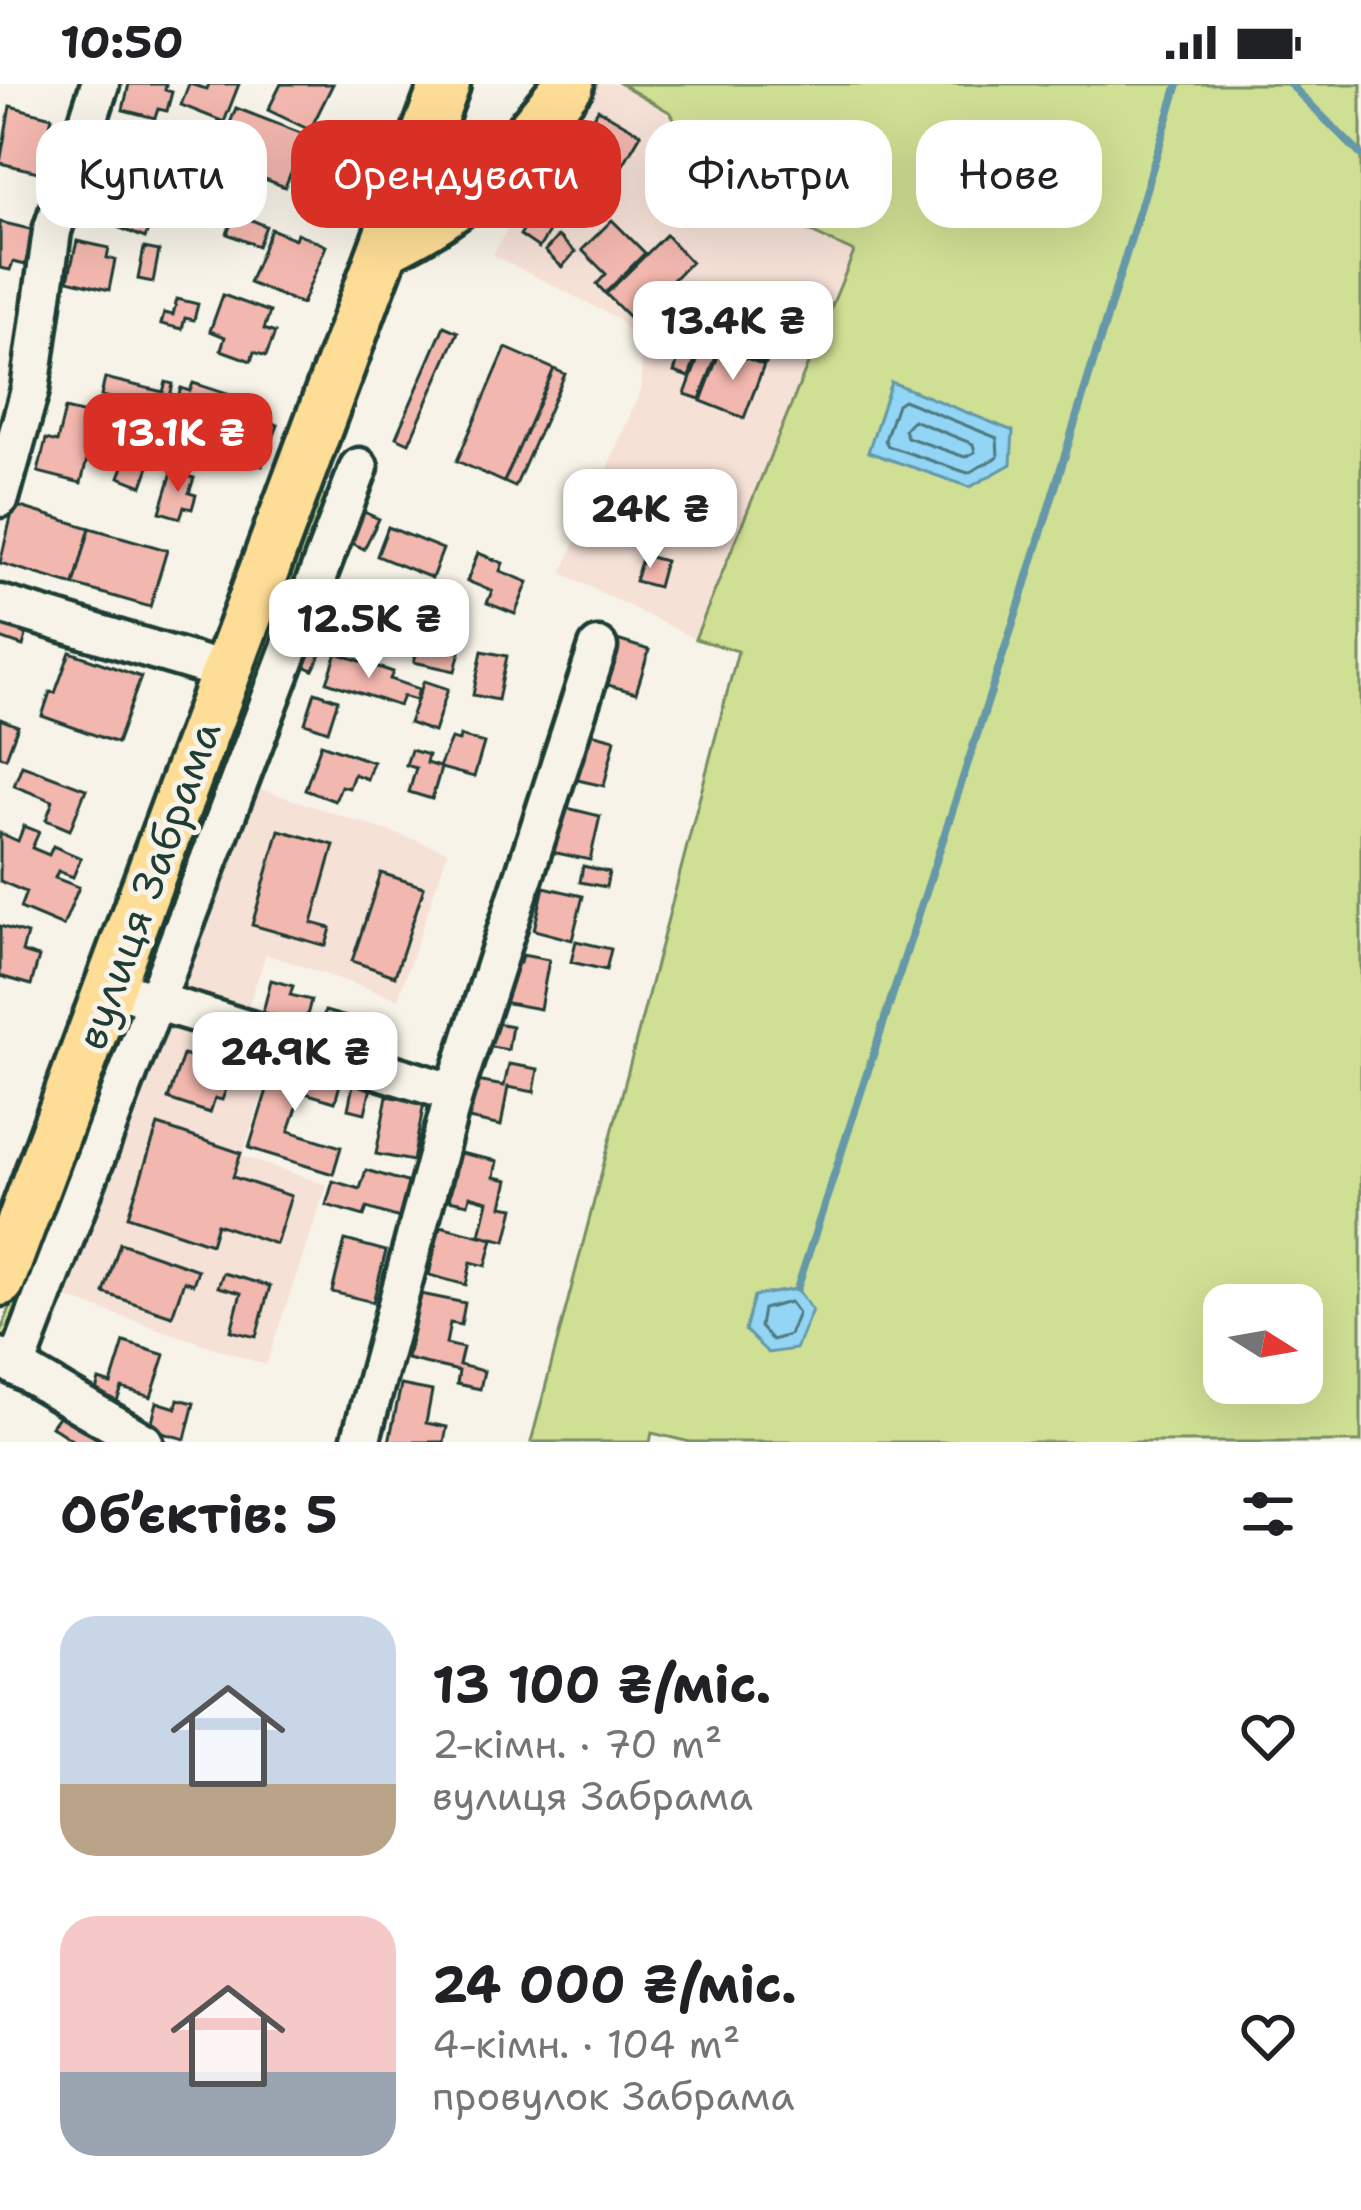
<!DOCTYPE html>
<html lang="uk">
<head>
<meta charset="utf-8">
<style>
  :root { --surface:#fff; --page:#f2f2f2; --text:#202124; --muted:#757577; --accent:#d93025 }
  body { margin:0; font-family:"Shantell Sans",sans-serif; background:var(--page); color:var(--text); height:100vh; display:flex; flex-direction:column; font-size:45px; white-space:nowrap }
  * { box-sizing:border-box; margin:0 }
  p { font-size:39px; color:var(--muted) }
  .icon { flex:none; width:66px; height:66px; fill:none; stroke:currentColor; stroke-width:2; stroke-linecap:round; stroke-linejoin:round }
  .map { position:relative; height:1358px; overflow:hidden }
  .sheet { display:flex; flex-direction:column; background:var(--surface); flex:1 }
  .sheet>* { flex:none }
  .hud { position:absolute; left:36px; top:36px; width:1290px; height:108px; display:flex; gap:24px }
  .needle { width:78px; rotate:101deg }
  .buttons { position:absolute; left:1203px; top:1200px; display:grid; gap:24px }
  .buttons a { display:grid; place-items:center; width:120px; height:120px; border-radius:24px; background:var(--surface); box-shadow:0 12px 48px #0002; font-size:60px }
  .price { position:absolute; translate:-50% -102px; padding:0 27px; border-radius:24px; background:#fff; color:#222; font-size:39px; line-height:78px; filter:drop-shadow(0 3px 6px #0008) }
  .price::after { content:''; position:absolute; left:50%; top:72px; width:36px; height:27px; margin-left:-18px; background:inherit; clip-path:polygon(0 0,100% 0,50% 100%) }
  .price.current { background:var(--accent); color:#fff }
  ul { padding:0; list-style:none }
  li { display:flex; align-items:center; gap:36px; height:300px; padding:0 60px }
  li span { display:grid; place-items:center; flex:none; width:336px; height:240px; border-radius:36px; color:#555 }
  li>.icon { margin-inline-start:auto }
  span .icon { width:144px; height:144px; fill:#fffc; stroke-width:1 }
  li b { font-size:51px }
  h2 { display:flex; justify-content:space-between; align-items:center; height:144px; padding:0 60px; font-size:51px }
  .chip { padding:0 42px; border-radius:36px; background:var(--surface); box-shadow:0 12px 48px #0002; font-size:42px; line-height:108px }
  .chip.current { background:var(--accent); color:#fff }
  .status { display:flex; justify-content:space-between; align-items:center; height:84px; padding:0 60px; background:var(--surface); direction:ltr }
  .status svg { height:33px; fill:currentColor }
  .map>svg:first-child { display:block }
</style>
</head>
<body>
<div class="status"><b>10:50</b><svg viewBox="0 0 49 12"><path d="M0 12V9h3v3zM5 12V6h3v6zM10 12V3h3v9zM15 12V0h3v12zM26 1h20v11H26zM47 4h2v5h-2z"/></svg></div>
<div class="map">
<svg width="1361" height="1358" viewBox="0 0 1361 1358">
  <rect width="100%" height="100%" fill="#f7f3e8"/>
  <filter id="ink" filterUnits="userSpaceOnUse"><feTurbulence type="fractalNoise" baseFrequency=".00833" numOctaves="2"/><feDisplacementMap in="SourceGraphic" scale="24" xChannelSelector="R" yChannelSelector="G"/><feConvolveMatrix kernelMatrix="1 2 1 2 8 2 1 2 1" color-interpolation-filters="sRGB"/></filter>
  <g filter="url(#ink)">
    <!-- built -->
    <g fill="#f6e1d7">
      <path d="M 588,0 L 621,0 L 671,29 L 722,125 L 783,135 L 855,168 L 695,555 L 562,489 L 642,303 L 641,264 L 617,234 L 493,171 Z"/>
      <path d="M 249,701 L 448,767 L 398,915 L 266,870 L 243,937 L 168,914 Z"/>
      <path d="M 163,926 L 279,962 L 242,1072 L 327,1101 L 266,1281 L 55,1210 Z"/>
    </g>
    <!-- green -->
    <g fill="#cfdf93" stroke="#778e64" stroke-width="3" fill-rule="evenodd">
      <path d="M 621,0 L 1361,0 L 1361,1358 L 690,1358 L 652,1349 L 650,1358 L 531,1358 L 738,567 L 695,555 L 854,168 L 783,135 L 721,125 L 671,29 ZM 1224,1221 L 1302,1221 L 1302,1299 L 1224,1299 Z"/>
      <path d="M 314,408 L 335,415 L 148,907 L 130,902 Z"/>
      <path d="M 125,914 L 143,920 L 12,1263 L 0,1258 L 0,1250 Z"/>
    </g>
    <!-- water -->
    <g fill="#93d5f5" stroke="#6598a8" stroke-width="3">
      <path d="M 891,298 L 1013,347 L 1011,380 L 970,403 L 868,368 Z"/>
      <path d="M 797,1205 L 812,1226 L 796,1265 L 768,1269 L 745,1246 L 754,1212 Z"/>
    </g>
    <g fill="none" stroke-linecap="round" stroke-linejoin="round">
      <!-- shore -->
      <g stroke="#4d7a81" stroke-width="3">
        <path d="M 903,316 L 997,354 L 998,373 L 968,389 L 888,362 L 885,356 L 897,320 Z"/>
        <path d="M 913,336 L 973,360 L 975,368 L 965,373 L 907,353 L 904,346 Z"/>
        <path d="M 790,1218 L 798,1229 L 789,1251 L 772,1256 L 760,1243 L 763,1225 Z"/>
      </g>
      <!-- stream -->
      <g stroke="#6598a8" stroke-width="8">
        <path d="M 1290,0 L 1361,71"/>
        <path d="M 797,1205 L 1022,512 L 1178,0"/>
      </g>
    </g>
    <!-- building -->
    <g fill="#f2b7ae" stroke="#1f3d34" stroke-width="3">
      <path d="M 129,0 L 166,0 L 165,6 L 172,8 L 167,27 L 158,25 L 155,34 L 123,26 Z"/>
      <path d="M 189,0 L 207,5 L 209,0 L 239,0 L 224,38 L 181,21 Z"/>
      <path d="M 281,0 L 333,0 L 310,46 L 268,26 Z"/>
      <path d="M 10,22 L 52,33 L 38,88 L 0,79 Z"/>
      <path d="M 236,24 L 306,51 L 285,103 L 257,92 L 261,81 L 239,72 L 226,106 L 254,117 L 247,134 L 266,142 L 258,162 L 227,150 L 232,137 L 197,123 Z"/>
      <path d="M 598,25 L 641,50 L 606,110 L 564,85 Z"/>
      <path d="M 135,64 L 182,82 L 162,132 L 155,129 L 145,154 L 90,132 L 101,106 L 116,112 Z"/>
      <path d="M 319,69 L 355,82 L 335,137 L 298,123 Z"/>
      <path d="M 559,99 L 589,115 L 579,133 L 549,117 Z"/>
      <path d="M 538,123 L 557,135 L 539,164 L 520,151 Z"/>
      <path d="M 612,136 L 645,169 L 605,209 L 597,200 L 606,190 L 582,166 Z"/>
      <path d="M 0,138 L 34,146 L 25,181 L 13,178 L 10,186 L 0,184 Z"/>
      <path d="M 271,145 L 295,155 L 297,149 L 326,162 L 302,220 L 249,199 Z"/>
      <path d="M 666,151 L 691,178 L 632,236 L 606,210 Z"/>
      <path d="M 558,152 L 575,168 L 562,183 L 545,167 Z"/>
      <path d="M 77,157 L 109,164 L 107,174 L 115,176 L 109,206 L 68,196 Z"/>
      <path d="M 144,164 L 159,167 L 153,198 L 138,195 Z"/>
      <path d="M 223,211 L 270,228 L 264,245 L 275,249 L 266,272 L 254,268 L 251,277 L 221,266 L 225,253 L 210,247 Z"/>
      <path d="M 656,213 L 710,231 L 689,293 L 674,288 L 687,249 L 649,236 Z"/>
      <path d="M 177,215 L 198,220 L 194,236 L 185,234 L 182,245 L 161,240 L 164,229 L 173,231 Z"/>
      <path d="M 737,226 L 780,243 L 766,279 L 723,263 Z"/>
      <path d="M 444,242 L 458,248 L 409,359 L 396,353 Z"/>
      <path d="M 705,256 L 720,262 L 700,315 L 685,310 Z"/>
      <path d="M 506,264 L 554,285 L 504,398 L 457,377 Z"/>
      <path d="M 721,264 L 764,281 L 744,334 L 701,317 Z"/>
      <path d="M 554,285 L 565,290 L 515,403 L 504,398 Z"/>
      <path d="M 105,294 L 163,308 L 166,298 L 173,300 L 168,321 L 151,317 L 150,323 L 101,312 Z"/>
      <path d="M 193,299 L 230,311 L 218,349 L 187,339 L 191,324 L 176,319 L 181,304 L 190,307 Z"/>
      <path d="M 65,325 L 98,333 L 81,399 L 38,388 L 46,355 L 57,358 Z"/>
      <path d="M 258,333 L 278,341 L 262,382 L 243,375 Z"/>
      <path d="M 121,344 L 150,355 L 146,366 L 154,369 L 142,402 L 119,393 L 126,375 L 112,369 Z"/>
      <path d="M 172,388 L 194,394 L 189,409 L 196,411 L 192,425 L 184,423 L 180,434 L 160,428 Z"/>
      <path d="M 654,393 L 689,403 L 675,453 L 640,443 Z"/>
      <path d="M 14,421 L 90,444 L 74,501 L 0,479 Z"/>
      <path d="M 364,428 L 379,435 L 364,465 L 350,458 Z"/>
      <path d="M 388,443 L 443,465 L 432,494 L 377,472 Z"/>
      <path d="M 90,444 L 167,466 L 150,523 L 74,501 Z"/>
      <path d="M 478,469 L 503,479 L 500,487 L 528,498 L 515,530 L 487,519 L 492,507 L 467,497 Z"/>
      <path d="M 643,471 L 665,477 L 658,503 L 635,497 Z"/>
      <path d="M 365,502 L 403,517 L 388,558 L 349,544 Z"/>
      <path d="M 328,512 L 345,521 L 313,586 L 296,578 Z"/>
      <path d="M 418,536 L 465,547 L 455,587 L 414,578 L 420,556 L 414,555 Z"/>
      <path d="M 0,539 L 27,548 L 23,562 L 0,554 Z"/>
      <path d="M 614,555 L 649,566 L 636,609 L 601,599 Z"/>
      <path d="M 482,567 L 507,572 L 498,616 L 473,611 Z"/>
      <path d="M 70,568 L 141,593 L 117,659 L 42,632 L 50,608 L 55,609 Z"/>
      <path d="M 337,569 L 393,588 L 390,595 L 419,605 L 416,616 L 403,612 L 399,622 L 327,598 Z"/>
      <path d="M 424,597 L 448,605 L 434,648 L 409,639 Z"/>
      <path d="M 315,608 L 338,616 L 328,647 L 305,639 Z"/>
      <path d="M 0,635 L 18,642 L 6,674 L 0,672 Z"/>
      <path d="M 583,647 L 615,655 L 604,702 L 573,695 Z"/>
      <path d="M 460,652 L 484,659 L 474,693 L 441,684 L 432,715 L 409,708 L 416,684 L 406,681 L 411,666 L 428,671 L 426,679 L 439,683 L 451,655 L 459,657 Z"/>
      <path d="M 321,660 L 373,678 L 367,695 L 354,690 L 349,704 L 341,702 L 335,717 L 305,706 Z"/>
      <path d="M 22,681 L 86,705 L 70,746 L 46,736 L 53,717 L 14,702 Z"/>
      <path d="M 563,723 L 600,732 L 590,776 L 552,768 Z"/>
      <path d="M 24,742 L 39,748 L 32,764 L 49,771 L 53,762 L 81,774 L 73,793 L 58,787 L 55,794 L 79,803 L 63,842 L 20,824 L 26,808 L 0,797 L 0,749 L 18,757 Z"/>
      <path d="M 279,746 L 334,761 L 312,839 L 331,844 L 326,862 L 252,841 Z"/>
      <path d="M 583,782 L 609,788 L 606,803 L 580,798 Z"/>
      <path d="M 381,789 L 424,803 L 395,892 L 352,877 Z"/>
      <path d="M 544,803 L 583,812 L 572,856 L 534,846 Z"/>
      <path d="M 0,842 L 27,850 L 22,868 L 39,873 L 31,901 L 0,892 Z"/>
      <path d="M 576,857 L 611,865 L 606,886 L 571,878 Z"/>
      <path d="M 522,871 L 549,876 L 540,925 L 502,918 L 510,877 L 520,879 Z"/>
      <path d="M 271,896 L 293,902 L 290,911 L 311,916 L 303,947 L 261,936 Z"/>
      <path d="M 325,927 L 354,935 L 352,943 L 364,946 L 359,966 L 317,955 Z"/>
      <path d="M 491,938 L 512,942 L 508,966 L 486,962 Z"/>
      <path d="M 278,970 L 343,990 L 335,1018 L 302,1008 L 289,1047 L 341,1063 L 333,1090 L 249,1064 Z"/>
      <path d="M 183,971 L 224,984 L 219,1000 L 227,1003 L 222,1016 L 215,1014 L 210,1029 L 168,1015 Z"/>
      <path d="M 509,980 L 538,985 L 534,1008 L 508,1003 L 501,1042 L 469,1035 L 477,997 L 504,1002 Z"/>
      <path d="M 355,991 L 373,995 L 365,1029 L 348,1025 Z"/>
      <path d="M 387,1012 L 424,1019 L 413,1077 L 376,1070 Z"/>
      <path d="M 158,1041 L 241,1069 L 233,1093 L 291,1112 L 276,1160 L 217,1140 L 211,1160 L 128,1132 Z"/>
      <path d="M 460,1069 L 497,1077 L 494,1093 L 508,1096 L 502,1122 L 514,1124 L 506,1157 L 480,1151 L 488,1117 L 470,1112 L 468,1120 L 449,1116 Z"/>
      <path d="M 366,1086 L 410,1099 L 400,1134 L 367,1124 L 364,1132 L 326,1121 L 333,1097 L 360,1105 Z"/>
      <path d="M 440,1142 L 493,1155 L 486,1182 L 471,1178 L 466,1201 L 429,1191 Z"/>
      <path d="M 345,1156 L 386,1167 L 373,1218 L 332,1208 Z"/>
      <path d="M 120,1159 L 198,1186 L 193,1200 L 184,1197 L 172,1232 L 104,1209 Z"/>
      <path d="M 223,1189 L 270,1202 L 256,1253 L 231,1247 L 241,1209 L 218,1203 Z"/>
      <path d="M 421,1210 L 465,1219 L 461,1241 L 450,1239 L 446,1260 L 463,1264 L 459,1281 L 484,1287 L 480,1305 L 457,1300 L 459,1287 L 407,1275 Z"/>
      <path d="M 124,1258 L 165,1271 L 151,1313 L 122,1304 L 117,1317 L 95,1310 L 99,1296 L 111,1300 Z"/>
      <path d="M 401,1301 L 432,1307 L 426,1339 L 447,1343 L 444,1358 L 389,1358 Z"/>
      <path d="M 178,1315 L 194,1319 L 185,1355 L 150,1346 L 157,1318 L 176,1324 Z"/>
      <path d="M 62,1327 L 104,1357 L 103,1358 L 75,1358 L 51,1342 Z"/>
    </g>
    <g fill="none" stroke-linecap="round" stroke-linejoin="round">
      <!-- minor casing -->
      <g stroke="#1f3d34" stroke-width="45">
        <g id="minor">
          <path d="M 0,414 L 30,306 L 52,147 L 100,0"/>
          <path d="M 0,520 L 227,588"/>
          <path d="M 136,911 L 454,1009"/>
          <path d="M 0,1273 L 144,1358"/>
          <path d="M 16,1283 L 359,383"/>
          <path d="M 360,1358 L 454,1009 L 598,563"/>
        </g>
      </g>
      <!-- major casing -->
      <g stroke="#1f3d34" stroke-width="57">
        <g id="major">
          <path d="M 385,163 C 474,121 509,75 569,0"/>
          <path d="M 0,1197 L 445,0"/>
        </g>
      </g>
      <!-- minor -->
      <use href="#minor" stroke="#f7f3e8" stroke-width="36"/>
      <!-- major -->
      <use href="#major" stroke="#fedd96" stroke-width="48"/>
    </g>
  </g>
  <g text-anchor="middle" stroke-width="10" stroke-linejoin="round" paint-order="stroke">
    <!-- street labels -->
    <g font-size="42" fill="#1f3d34" stroke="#f7f3e8">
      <text transform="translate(148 801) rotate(-70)" y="15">вулиця Забрама</text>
    </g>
  </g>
</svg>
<div class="buttons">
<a><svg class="needle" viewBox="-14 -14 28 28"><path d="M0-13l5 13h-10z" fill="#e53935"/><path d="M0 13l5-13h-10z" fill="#757577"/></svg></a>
</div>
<b class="price" style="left:733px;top:299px">13.4K ₴</b>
<b class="price current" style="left:178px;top:411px">13.1K ₴</b>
<b class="price" style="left:650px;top:487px">24K ₴</b>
<b class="price" style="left:369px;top:597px">12.5K ₴</b>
<b class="price" style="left:295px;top:1030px">24.9K ₴</b>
<div class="hud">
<a class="chip">Купити</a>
<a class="chip current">Орендувати</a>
<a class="chip">Фільтри</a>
<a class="chip">Нове</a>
</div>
</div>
<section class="sheet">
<h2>Об’єктів: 5<svg class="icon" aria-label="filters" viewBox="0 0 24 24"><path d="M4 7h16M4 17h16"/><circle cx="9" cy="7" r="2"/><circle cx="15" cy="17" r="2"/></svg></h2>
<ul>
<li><span style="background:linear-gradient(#c9d6e8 70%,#b9a48a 0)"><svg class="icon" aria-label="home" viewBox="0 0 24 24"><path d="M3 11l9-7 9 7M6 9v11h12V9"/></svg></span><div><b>13 100 ₴/міс.</b><p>2-кімн. · 70 m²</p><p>вулиця Забрама</p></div><svg class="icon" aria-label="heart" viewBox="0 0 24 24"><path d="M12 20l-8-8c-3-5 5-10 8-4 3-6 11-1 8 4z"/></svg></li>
<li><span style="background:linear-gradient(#f6c9c9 65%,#9aa5b1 0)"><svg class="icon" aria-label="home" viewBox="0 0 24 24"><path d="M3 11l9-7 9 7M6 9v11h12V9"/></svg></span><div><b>24 000 ₴/міс.</b><p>4-кімн. · 104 m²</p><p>провулок Забрама</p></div><svg class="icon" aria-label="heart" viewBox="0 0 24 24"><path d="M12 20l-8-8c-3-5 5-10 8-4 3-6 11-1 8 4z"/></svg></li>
</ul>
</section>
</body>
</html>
